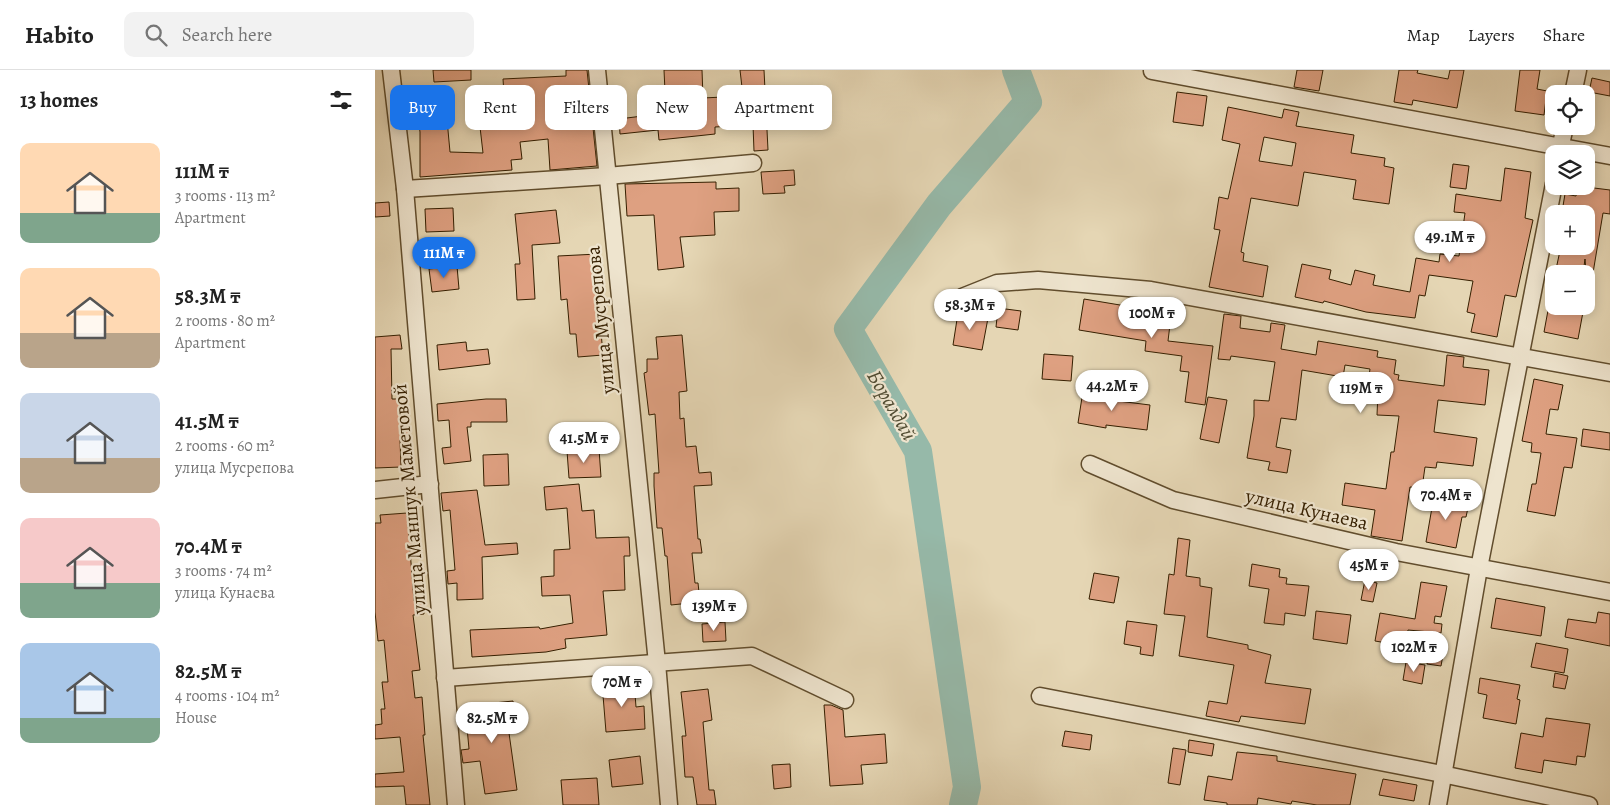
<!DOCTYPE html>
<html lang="en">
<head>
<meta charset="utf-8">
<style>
  :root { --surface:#fff; --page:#f2f2f2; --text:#222; --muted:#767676; --line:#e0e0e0; --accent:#1a73e8 }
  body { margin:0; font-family:Alegreya,serif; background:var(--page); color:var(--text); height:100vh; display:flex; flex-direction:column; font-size:19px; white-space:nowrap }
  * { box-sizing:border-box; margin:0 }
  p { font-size:16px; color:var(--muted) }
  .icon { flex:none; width:28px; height:28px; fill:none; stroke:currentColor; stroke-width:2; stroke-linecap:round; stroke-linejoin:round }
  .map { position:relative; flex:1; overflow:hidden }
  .side { display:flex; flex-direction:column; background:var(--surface); width:375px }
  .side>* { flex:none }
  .banner { position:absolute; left:15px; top:15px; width:475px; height:45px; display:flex; gap:10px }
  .controls { position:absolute; left:1170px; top:15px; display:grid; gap:10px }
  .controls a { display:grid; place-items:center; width:50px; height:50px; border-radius:10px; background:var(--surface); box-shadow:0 2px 12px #0003; font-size:25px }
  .price { position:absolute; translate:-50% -42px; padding:0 11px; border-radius:18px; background:#fff; color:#222; font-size:16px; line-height:32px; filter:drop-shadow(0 1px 2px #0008) }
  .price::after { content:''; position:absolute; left:50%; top:30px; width:15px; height:11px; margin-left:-8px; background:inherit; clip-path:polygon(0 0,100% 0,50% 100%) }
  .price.active { background:var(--accent); color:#fff }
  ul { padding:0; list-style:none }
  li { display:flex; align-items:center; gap:15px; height:125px; padding:0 20px }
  li span { display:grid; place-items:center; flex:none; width:140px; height:100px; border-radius:10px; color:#555 }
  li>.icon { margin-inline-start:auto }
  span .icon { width:60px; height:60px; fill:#fffc; stroke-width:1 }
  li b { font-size:21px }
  h2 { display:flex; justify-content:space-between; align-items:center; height:60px; padding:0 20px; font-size:21px }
  .chip { padding:0 18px; border-radius:10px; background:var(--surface); box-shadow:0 2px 12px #0003; font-size:18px; line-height:45px }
  .chip.active { background:var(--accent); color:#fff }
  header { display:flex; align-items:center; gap:30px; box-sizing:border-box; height:70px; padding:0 25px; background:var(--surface); border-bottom:1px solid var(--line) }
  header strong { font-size:24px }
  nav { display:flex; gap:28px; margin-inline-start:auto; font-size:18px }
  .search { width:350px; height:45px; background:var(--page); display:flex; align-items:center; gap:12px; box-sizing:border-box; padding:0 18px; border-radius:10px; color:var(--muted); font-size:19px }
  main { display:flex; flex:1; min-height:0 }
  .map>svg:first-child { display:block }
</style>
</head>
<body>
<header>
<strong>Habito</strong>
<div class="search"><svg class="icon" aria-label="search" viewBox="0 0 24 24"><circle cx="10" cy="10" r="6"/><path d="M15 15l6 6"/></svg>Search here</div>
<nav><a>Map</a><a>Layers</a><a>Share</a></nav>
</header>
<main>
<section class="side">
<h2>13 homes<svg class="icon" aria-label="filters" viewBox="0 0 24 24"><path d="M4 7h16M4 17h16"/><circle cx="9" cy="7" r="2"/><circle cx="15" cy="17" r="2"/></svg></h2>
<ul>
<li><span style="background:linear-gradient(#ffd9b3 70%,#7fa58c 0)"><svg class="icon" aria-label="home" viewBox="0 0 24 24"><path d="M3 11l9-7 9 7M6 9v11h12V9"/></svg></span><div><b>111M ₸</b><p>3 rooms · 113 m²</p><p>Apartment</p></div></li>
<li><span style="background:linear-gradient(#ffd9b3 65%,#b9a48a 0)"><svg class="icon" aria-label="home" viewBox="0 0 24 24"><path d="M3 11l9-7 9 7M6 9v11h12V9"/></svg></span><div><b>58.3M ₸</b><p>2 rooms · 80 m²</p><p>Apartment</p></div></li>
<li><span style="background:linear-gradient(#c9d6e8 65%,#b9a48a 0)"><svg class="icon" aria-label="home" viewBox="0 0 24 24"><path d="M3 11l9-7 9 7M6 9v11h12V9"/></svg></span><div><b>41.5M ₸</b><p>2 rooms · 60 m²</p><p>улица Мусрепова</p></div></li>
<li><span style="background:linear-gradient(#f6c9c9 65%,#7fa58c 0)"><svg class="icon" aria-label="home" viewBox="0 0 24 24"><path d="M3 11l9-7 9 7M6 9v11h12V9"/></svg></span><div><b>70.4M ₸</b><p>3 rooms · 74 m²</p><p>улица Кунаева</p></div></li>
<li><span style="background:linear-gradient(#a9c7e8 75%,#7fa58c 0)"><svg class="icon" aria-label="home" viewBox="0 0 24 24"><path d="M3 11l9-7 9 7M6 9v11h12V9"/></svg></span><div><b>82.5M ₸</b><p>4 rooms · 104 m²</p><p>House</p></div></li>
</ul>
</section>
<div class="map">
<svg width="1235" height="735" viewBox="0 0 1235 735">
  <rect width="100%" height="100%" fill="#e5d6b4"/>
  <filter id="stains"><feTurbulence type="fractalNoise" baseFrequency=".004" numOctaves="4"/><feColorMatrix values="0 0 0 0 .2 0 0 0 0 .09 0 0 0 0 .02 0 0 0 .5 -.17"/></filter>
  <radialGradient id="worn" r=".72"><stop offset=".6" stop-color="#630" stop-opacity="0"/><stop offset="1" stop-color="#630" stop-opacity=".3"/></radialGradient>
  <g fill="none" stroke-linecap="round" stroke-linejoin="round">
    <!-- river -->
    <path stroke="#96b9a9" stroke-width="28" d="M 588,735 L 592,717 L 543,381 L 473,259 L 564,135 L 653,32 L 641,0"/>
  </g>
  <!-- building -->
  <g fill="#dea081" stroke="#351f00" fill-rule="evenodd">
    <path d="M 58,0 L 96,0 L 96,10 L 59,12 Z"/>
    <path d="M 191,0 L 212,0 L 222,96 L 175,100 L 173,69 L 145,72 L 147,89 L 136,90 L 137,100 L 45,107 L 45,62 L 41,33 L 70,28 L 75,82 L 108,83 L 105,57 L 131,54 L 128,9 L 191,6 Z"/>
    <path d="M 289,0 L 327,0 L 328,28 L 368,26 L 365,0 L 389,0 L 393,80 L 379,81 L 378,55 L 340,57 L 340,64 L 284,70 L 283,60 L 245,64 L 244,49 L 291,43 Z"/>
    <path d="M 922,0 L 948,0 L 944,21 L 919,17 Z"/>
    <path d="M 1024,0 L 1043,0 L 1042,3 L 1073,9 L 1075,0 L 1089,0 L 1082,38 L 1038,30 L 1037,35 L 1019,32 Z"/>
    <path d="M 1145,0 L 1165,0 L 1162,19 L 1172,21 L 1169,45 L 1140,41 Z"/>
    <path d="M 1217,8 L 1235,12 L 1235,26 L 1214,22 Z"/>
    <path d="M 802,22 L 832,26 L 828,56 L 798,52 Z"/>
    <path d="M 853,37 L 907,48 L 909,39 L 924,42 L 921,56 L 979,65 L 976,83 L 1010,88 L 1009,96 L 1019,98 L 1014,134 L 978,129 L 981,110 L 929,102 L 923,136 L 876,128 L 866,182 L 869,183 L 868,191 L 893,196 L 888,227 L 834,217 L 845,160 L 839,159 L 844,127 L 853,129 L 865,74 L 847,70 ZM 889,67 L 921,73 L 917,96 L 884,91 Z"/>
    <path d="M 1078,94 L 1094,96 L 1091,119 L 1075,117 Z"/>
    <path d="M 1130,98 L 1156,102 L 1150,148 L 1158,150 L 1141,227 L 1130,225 L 1122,267 L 1096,262 L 1100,244 L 1092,242 L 1098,211 L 1054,205 L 1050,226 L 1044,225 L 1040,248 L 991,242 L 949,231 L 948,233 L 920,227 L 927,194 L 956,200 L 954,209 L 976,215 L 980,200 L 1000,205 L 998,215 L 1035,222 L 1041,188 L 1064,192 L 1065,184 L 1084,186 L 1090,143 L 1079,142 L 1081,124 L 1126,131 Z"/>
    <path d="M 419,100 L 420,115 L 409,116 L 410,123 L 388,124 L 386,102 Z"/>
    <path d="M 341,112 L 341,119 L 364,118 L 364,141 L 339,142 L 340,165 L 305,167 L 309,197 L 283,200 L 279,145 L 252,146 L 250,114 Z"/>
    <path d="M 1203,116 L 1235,120 L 1235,144 L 1228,143 L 1218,203 L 1211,202 L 1210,189 L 1208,204 L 1180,204 L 1186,176 L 1211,176 L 1211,140 L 1188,136 L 1190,124 L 1201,126 Z"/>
    <path d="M 14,132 L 15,146 L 0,147 L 0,133 Z"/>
    <path d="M 78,138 L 79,161 L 51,162 L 50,139 Z"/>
    <path d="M 181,140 L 185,173 L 157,175 L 160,229 L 142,230 L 140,194 L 145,194 L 140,144 Z"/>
    <path d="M 223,184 L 226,227 L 223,227 L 228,285 L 203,287 L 201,264 L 195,264 L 192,229 L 186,230 L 183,186 Z"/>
    <path d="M 82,196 L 84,219 L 57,222 L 54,199 Z"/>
    <path d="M 709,229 L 775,240 L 776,235 L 797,238 L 793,271 L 838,276 L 830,335 L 810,332 L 814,302 L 805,301 L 807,286 L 770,281 L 771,271 L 704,260 Z"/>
    <path d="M 1174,235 L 1208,242 L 1203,269 L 1169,262 Z"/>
    <path d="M 623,238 L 646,241 L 643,260 L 621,257 Z"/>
    <path d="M 583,243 L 613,248 L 607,280 L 578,275 Z"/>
    <path d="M 849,244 L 866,246 L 865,258 L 895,262 L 896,253 L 910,255 L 906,279 L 941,285 L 943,271 L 1003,281 L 1002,287 L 1021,290 L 1019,304 L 1024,305 L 1023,310 L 1069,316 L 1072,285 L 1089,287 L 1088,297 L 1114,300 L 1110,335 L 1063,330 L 1059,362 L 1102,368 L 1098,396 L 1062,392 L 1061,398 L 1050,397 L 1047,418 L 1035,417 L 1027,471 L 996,466 L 1000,440 L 967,435 L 970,413 L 1011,419 L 1016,382 L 1019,382 L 1024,346 L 1002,345 L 1003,322 L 992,320 L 995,299 L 970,295 L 968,307 L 927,300 L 921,350 L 906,348 L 901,377 L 916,380 L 912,403 L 893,400 L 895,392 L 872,388 L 879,346 L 879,330 L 894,331 L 900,292 L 856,286 L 855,290 L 843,289 Z"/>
    <path d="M 25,265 L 27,279 L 16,279 L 17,329 L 25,329 L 26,358 L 34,358 L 34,370 L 25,370 L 26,397 L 0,398 L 0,267 Z"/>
    <path d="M 307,265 L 312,321 L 304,322 L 305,349 L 309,348 L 311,377 L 321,376 L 324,403 L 336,402 L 337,415 L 319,416 L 323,469 L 325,469 L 327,483 L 317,483 L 320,513 L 323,513 L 325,532 L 296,535 L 292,486 L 290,486 L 287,458 L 282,458 L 279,416 L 279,403 L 284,403 L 280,344 L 274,345 L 269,303 L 272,302 L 272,289 L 283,289 L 281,267 Z"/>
    <path d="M 91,272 L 92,281 L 113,279 L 115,294 L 64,300 L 62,275 Z"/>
    <path d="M 669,284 L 698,286 L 696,311 L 667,309 Z"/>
    <path d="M 1159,309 L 1188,315 L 1183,340 L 1175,339 L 1171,364 L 1202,368 L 1197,398 L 1189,397 L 1180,446 L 1152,441 L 1157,414 L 1161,414 L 1166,383 L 1156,382 L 1157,373 L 1147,371 Z"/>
    <path d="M 708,321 L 736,325 L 735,330 L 775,335 L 772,360 L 731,355 L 731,358 L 703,353 Z"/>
    <path d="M 833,327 L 852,330 L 844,373 L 825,369 Z"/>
    <path d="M 111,329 L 131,329 L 132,352 L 96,352 L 96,357 L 92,357 L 96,391 L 69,394 L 67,378 L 76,377 L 74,350 L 63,351 L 62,334 Z"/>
    <path d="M 1208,359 L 1235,363 L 1235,380 L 1206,376 Z"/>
    <path d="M 224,379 L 226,407 L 194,408 L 192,381 Z"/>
    <path d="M 133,384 L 134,415 L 109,416 L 108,385 Z"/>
    <path d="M 204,414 L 207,441 L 219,440 L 221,468 L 254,467 L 255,486 L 249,486 L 250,520 L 228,521 L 232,565 L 190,569 L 191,578 L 171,582 L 97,587 L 95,560 L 164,557 L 165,559 L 198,553 L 195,525 L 167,526 L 166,507 L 179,506 L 179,480 L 195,479 L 192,438 L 171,440 L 169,417 Z"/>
    <path d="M 102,420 L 110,475 L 142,473 L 143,484 L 107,487 L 108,529 L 82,530 L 82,513 L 73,514 L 72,501 L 80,500 L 75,440 L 68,441 L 66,423 Z"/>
    <path d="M 1059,426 L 1094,433 L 1091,447 L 1087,447 L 1081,478 L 1051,472 Z"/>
    <path d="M 32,443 L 34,466 L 43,465 L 44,479 L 35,480 L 39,531 L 48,530 L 49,544 L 38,545 L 45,600 L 37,601 L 40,628 L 47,627 L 50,665 L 48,665 L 55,735 L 31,735 L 29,716 L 0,717 L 0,704 L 29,702 L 25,667 L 0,669 L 0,655 L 7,654 L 6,639 L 10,639 L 7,612 L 13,612 L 9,570 L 3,571 L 0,542 L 0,453 L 6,453 L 5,445 Z"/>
    <path d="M 803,468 L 815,470 L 811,506 L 825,508 L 825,516 L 837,518 L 832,567 L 873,575 L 873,579 L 896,585 L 890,613 L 936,619 L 930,654 L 866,646 L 864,652 L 831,646 L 834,631 L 852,634 L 859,595 L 804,586 L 810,546 L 789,544 L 794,504 L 799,505 Z"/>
    <path d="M 877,494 L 905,499 L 904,507 L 912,508 L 911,514 L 934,516 L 930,546 L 910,543 L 909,555 L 889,553 L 894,519 L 874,516 Z"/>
    <path d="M 719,503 L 744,507 L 739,533 L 714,529 Z"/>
    <path d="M 990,510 L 1002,513 L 998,532 L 986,530 Z"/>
    <path d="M 1046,512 L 1072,516 L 1066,547 L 1060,546 L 1059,553 L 1067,554 L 1066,563 L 1033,560 L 1030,576 L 1000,571 L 1005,543 L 1040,549 Z"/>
    <path d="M 1121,528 L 1170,537 L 1166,566 L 1116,558 Z"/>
    <path d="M 941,541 L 976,545 L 972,574 L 938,569 Z"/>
    <path d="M 1223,542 L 1235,544 L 1235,576 L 1190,567 L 1193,549 L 1221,553 Z"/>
    <path d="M 752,551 L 782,555 L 778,586 L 765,584 L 766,577 L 749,574 Z"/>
    <path d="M 350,552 L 351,571 L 328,572 L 327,554 Z"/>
    <path d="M 1161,573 L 1193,579 L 1189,603 L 1156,597 Z"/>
    <path d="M 1055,577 L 1069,579 L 1066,596 L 1052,594 Z"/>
    <path d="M 1031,592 L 1050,595 L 1047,614 L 1028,610 Z"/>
    <path d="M 1180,603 L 1193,606 L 1190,619 L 1178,617 Z"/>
    <path d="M 1105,608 L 1145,615 L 1142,629 L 1145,630 L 1141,654 L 1108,648 L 1112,625 L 1103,623 Z"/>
    <path d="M 259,611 L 261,637 L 269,636 L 270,659 L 231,662 L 227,613 Z"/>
    <path d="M 333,619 L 337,650 L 328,652 L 334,720 L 339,720 L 341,735 L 322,735 L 318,707 L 310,707 L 307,666 L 311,666 L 306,622 Z"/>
    <path d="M 138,631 L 141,662 L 134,663 L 142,720 L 110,724 L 105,691 L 88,693 L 86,680 L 94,679 L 90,636 Z"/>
    <path d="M 449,635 L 456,635 L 468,640 L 470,667 L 510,664 L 512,693 L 486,695 L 488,714 L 455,716 Z"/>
    <path d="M 1171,648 L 1215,654 L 1210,687 L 1202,686 L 1201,695 L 1169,690 L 1167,703 L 1140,698 L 1146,663 L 1168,667 Z"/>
    <path d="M 690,661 L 717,665 L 715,680 L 687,676 Z"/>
    <path d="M 814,670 L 839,674 L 837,686 L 813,682 Z"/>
    <path d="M 798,678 L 811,680 L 805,715 L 793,713 Z"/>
    <path d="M 862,682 L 902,686 L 902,691 L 981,704 L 975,735 L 942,735 L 917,731 L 916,734 L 883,728 L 882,735 L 852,735 L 852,733 L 829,730 L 833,706 L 857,710 Z"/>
    <path d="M 265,686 L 268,714 L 237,717 L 234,690 Z"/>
    <path d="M 415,694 L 416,717 L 399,719 L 397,695 Z"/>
    <path d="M 222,708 L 224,735 L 188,735 L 186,710 Z"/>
    <path d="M 1008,709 L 1042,715 L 1039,731 L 1004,725 Z"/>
  </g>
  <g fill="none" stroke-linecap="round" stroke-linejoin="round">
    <!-- street casing -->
    <g stroke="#614d2d" stroke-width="19">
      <g id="street">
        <path d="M 16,0 L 30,119 L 81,735"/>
        <path d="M 222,0 L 282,593 L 294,735"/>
        <path d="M 777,1 L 1235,86"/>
        <path d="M 1198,24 L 1203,0"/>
        <path d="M 1184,84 L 1190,56"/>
        <path d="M 30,119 L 232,106 L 378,93"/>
        <path d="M 587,227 L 622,213 L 663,210 L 776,220 L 1235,303"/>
        <path d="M 715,394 L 798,430 L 1021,482 L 1235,522"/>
        <path d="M 0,420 L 55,414"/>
        <path d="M 70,608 L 377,586 L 470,630"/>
        <path d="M 665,626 L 1067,704 L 1214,735"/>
        <path d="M 1063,735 L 1104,498 L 1179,114"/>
      </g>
    </g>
    <!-- street -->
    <use href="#street" stroke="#eee4ce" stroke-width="16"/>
  </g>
  <g text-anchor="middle" stroke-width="4.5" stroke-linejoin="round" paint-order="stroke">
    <!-- street labels -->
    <g font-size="20" fill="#351f00" stroke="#eee4ce">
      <text transform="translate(225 250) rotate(-96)" y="7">улица Мусрепова</text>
      <text transform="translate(34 429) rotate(-95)" y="7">улица Маншук Маметовой</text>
      <text transform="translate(932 439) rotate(13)" y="7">улица Кунаева</text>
    </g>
    <!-- water labels -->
    <g font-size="21" font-style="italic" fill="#524d33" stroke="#eee4ce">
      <text transform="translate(517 335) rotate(60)" y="7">Боралдай</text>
    </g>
  </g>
  <rect width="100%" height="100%" filter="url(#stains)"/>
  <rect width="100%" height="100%" fill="url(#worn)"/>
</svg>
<div class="controls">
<a><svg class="icon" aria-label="locate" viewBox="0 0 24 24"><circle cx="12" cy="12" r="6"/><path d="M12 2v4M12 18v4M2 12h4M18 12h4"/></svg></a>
<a><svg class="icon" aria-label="layers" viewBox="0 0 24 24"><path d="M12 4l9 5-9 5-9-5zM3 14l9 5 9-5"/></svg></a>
<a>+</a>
<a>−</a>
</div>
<b class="price" style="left:1075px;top:193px">49.1M ₸</b>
<b class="price active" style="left:69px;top:209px">111M ₸</b>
<b class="price" style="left:595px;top:261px">58.3M ₸</b>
<b class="price" style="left:777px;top:269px">100M ₸</b>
<b class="price" style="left:737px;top:342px">44.2M ₸</b>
<b class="price" style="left:986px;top:344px">119M ₸</b>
<b class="price" style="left:209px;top:394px">41.5M ₸</b>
<b class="price" style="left:1071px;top:451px">70.4M ₸</b>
<b class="price" style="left:994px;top:521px">45M ₸</b>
<b class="price" style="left:339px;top:562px">139M ₸</b>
<b class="price" style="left:1039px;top:603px">102M ₸</b>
<b class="price" style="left:247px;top:638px">70M ₸</b>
<b class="price" style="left:117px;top:674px">82.5M ₸</b>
<div class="banner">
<a class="chip active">Buy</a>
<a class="chip">Rent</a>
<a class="chip">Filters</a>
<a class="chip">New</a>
<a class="chip">Apartment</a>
</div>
</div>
</main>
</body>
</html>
